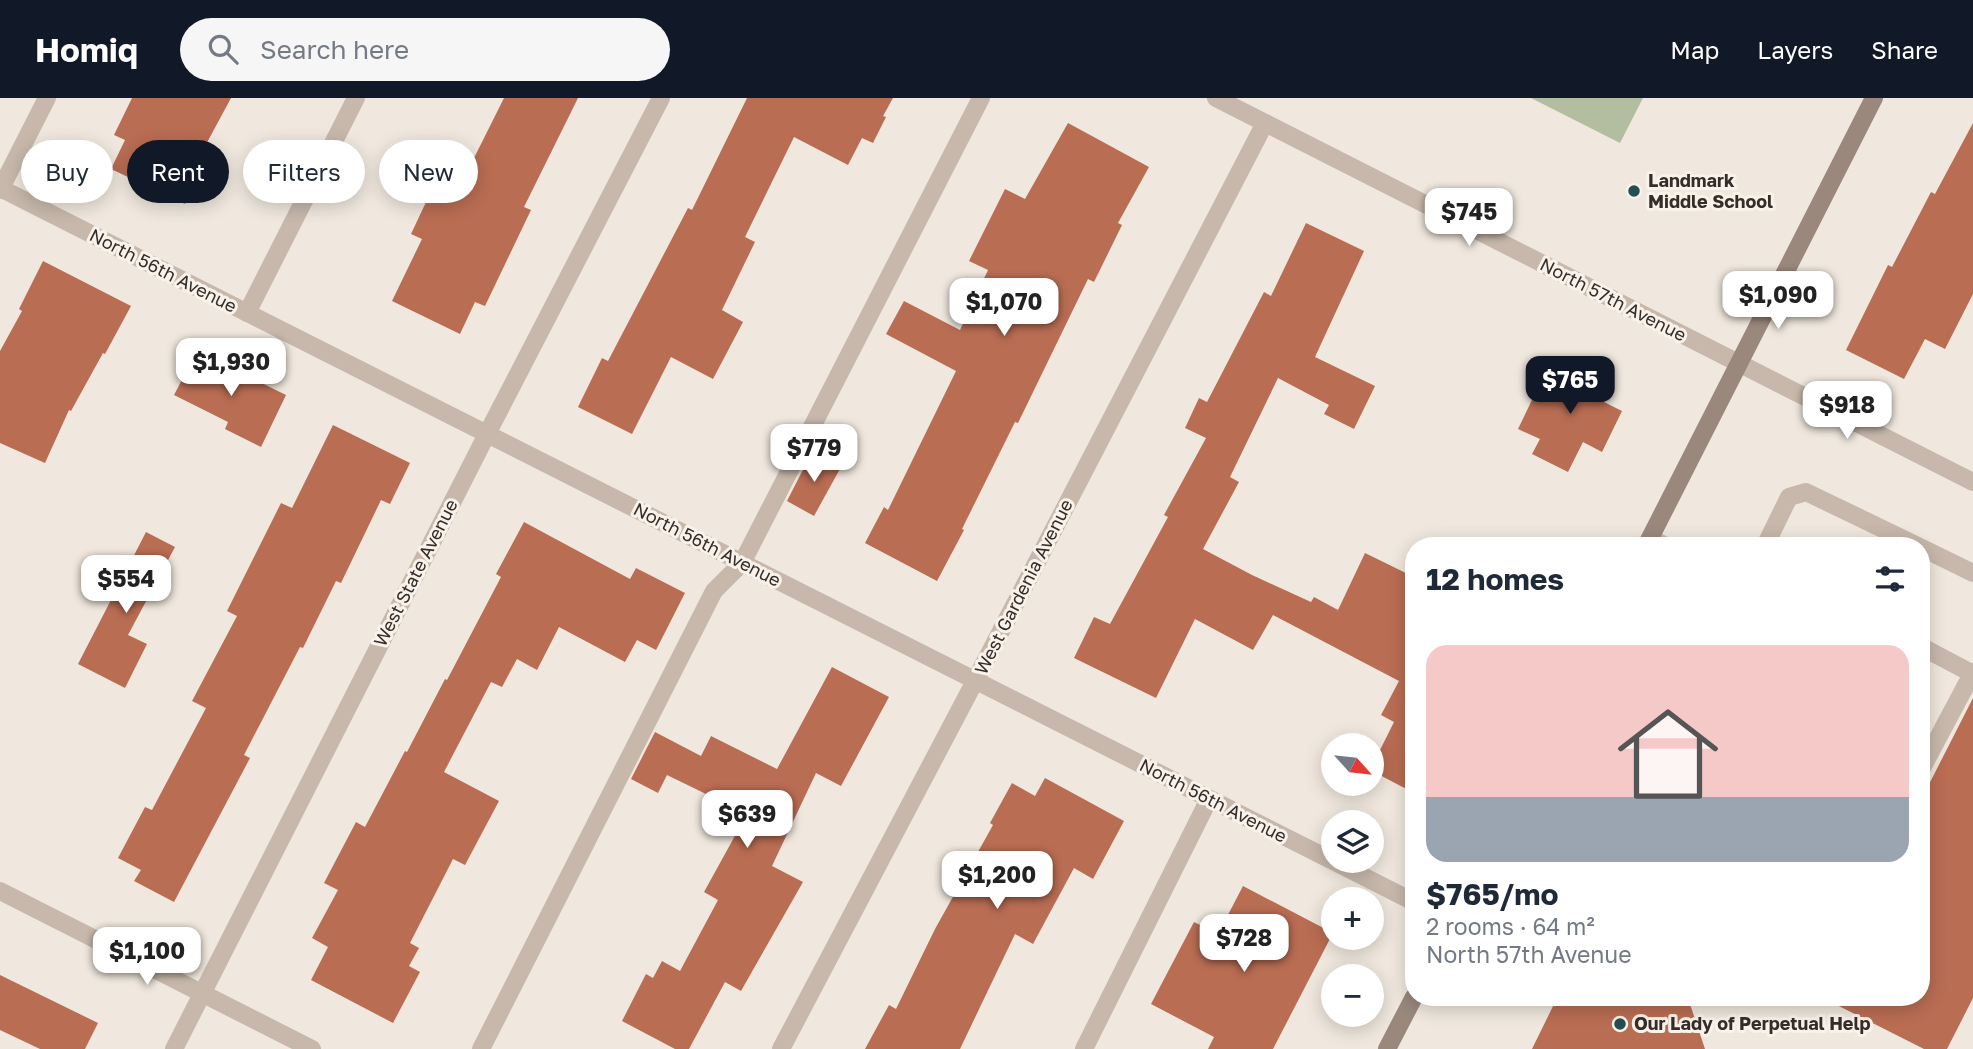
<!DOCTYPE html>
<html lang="en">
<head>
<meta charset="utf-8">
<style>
  :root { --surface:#fff; --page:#f6f6f7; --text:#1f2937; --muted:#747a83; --accent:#111827 }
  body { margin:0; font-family:"Golos Text",sans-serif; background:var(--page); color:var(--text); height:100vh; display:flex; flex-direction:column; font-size:26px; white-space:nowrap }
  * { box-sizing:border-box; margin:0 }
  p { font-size:23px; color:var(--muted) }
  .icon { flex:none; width:38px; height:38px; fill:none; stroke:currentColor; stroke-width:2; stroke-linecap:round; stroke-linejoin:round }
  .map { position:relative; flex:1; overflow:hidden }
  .details { position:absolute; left:1405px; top:439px; width:525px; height:469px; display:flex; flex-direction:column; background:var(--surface); border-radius:28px; box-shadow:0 4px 18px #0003 }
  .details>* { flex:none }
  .guide { position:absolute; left:21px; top:42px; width:665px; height:63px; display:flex; gap:14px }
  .needle { width:46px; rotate:117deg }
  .tools { position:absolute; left:1321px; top:635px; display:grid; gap:14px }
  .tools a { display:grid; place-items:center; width:63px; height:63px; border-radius:50%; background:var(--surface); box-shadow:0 4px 18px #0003; font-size:35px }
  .price { position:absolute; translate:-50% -60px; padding:0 16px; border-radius:14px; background:#fff; color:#222; font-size:23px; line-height:46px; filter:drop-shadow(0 2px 4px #0008) }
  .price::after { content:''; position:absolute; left:50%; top:42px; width:21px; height:16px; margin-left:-10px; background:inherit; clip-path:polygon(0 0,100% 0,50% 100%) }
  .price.on { background:var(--accent); color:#fff }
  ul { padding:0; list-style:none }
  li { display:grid; align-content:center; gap:14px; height:371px; padding:0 21px }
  li span { display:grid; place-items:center; height:217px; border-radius:21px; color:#555 }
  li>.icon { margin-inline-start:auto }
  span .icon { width:126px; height:126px; fill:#fffc; stroke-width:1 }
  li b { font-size:30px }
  h2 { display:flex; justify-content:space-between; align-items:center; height:84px; padding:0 21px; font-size:30px }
  .chip { padding:0 24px; border-radius:32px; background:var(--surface); box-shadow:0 4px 18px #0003; font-size:24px; line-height:63px }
  .chip.on { background:var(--accent); color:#fff }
  header { display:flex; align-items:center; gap:42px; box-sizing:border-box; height:98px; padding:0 35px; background:var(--accent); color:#fff }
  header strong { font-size:33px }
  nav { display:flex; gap:38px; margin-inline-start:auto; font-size:24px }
  .search { width:490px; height:63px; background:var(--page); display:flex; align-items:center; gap:18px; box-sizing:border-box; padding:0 24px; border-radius:38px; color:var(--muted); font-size:26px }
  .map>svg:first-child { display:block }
</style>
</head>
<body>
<header>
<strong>Homiq</strong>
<div class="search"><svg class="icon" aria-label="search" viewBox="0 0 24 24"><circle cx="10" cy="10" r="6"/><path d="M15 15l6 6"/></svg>Search here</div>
<nav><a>Map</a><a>Layers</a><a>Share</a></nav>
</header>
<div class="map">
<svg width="1973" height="951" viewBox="0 0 1973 951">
  <rect width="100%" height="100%" fill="#f0e8de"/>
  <!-- green -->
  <path fill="#b3bda0" d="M 1531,0 L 1643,0 L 1620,45 Z"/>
  <!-- building -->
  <g fill="#b96d53">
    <path d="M 132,0 L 231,0 L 203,52 L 210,55 L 185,106 L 111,71 L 125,42 L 114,37 Z"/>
    <path d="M 504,0 L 578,0 L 524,109 L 531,112 L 485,208 L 475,204 L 460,236 L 392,203 L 422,141 L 411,136 L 442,70 L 464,80 Z"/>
    <path d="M 747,0 L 893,0 L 883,18 L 886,19 L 873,45 L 862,40 L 848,67 L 794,39 L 745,139 L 755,144 L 722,212 L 743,224 L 713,281 L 671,259 L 632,336 L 578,309 L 602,260 L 608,263 L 688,110 L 692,112 Z"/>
    <path d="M 1068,25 L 1149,69 L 1118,125 L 1122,127 L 1094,184 L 1088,181 L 1018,325 L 1015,324 L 962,431 L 964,432 L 937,483 L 865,445 L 884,409 L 888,412 L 956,273 L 886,236 L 904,203 L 960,232 L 988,172 L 969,163 L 1005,91 L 1025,101 Z"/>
    <path d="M 1973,25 L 1973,196 L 1945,251 L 1925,241 L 1904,281 L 1846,252 L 1888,167 L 1892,169 L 1931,94 L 1935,96 Z"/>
    <path d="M 1306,125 L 1364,153 L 1315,259 L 1375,288 L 1354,331 L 1324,316 L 1329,307 L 1278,280 L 1230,379 L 1239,384 L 1203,451 L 1252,477 L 1311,504 L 1314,499 L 1338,512 L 1365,455 L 1414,479 L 1414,695 L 1372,673 L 1372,668 L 1394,624 L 1381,617 L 1399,583 L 1273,517 L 1253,552 L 1195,521 L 1156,600 L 1074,560 L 1094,519 L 1110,526 L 1168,419 L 1164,417 L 1206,340 L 1185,330 L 1199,300 L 1207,304 L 1264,194 L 1271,198 Z"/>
    <path d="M 43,163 L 131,208 L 105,256 L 103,255 L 71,313 L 69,312 L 45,365 L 0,345 L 0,253 L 22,213 L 19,211 Z"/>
    <path d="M 197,253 L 286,297 L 261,349 L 225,331 L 228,324 L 174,297 Z"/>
    <path d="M 1572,265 L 1613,285 L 1604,304 L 1622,313 L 1602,354 L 1583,344 L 1568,374 L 1532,356 L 1540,341 L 1518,331 L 1545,275 L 1563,284 Z"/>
    <path d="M 333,327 L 410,365 L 390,406 L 381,402 L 341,485 L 336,483 L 303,550 L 300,549 L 244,657 L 250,660 L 174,804 L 134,783 L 141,772 L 118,760 L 145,709 L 152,712 L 206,610 L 192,603 L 237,518 L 227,513 L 281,405 L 292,410 Z"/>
    <path d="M 812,354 L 841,369 L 814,418 L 787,403 Z"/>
    <path d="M 524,424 L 630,481 L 636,470 L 685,495 L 656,552 L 637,542 L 625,564 L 559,529 L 537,572 L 517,561 L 502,589 L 491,584 L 444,674 L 499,703 L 465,767 L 453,761 L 410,845 L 419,850 L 409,868 L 420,874 L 393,925 L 311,882 L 328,849 L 312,840 L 338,792 L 324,785 L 356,724 L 365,729 L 405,653 L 407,654 L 445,581 L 447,582 L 501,479 L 496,476 Z"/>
    <path d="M 146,434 L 175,449 L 128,537 L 147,546 L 125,590 L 78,566 Z"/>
    <path d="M 832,569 L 889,599 L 841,688 L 816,675 L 772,768 L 803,784 L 741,893 L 725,884 L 689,951 L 675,951 L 622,923 L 646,876 L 653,880 L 662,863 L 680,873 L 718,802 L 704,794 L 747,716 L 667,677 L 658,695 L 631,681 L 655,634 L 701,658 L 711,638 L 777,671 Z"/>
    <path d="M 1973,600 L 1973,900 L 1947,951 L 1924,951 L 1823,900 L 1922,900 L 1922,700 Z"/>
    <path d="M 1045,680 L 1124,723 L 1093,781 L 1074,770 L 1033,846 L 1015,836 L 960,951 L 865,951 L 889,907 L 896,911 L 935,831 L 993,727 L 990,725 L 1012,685 L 1035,698 Z"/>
    <path d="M 1243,788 L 1333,835 L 1273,951 L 1208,951 L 1214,939 L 1151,906 L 1194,824 L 1218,836 Z"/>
    <path d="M 0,877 L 98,925 L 85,951 L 40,951 L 0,932 Z"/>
    <path d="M 1557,900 L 1590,900 L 1595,902 L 1602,900 L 1688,900 L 1705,951 L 1532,951 Z"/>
  </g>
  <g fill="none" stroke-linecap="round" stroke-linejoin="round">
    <!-- lane -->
    <g stroke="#c7b8ab" stroke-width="18">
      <path d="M 247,215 L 356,0"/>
      <path d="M 1650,440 L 1666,448"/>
      <path d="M 1765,448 L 1789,399 L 1806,394 L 1918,448"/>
      <path d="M 1922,450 L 1973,475"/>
      <path d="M 1922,549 L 1973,576"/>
      <path d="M 1922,670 L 1973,574"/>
      <path d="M 481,951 L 714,493 L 742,465 L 981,0"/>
      <path d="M 1084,951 L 1209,701"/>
    </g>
    <!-- street -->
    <g stroke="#c7b8ab" stroke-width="18">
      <path d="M 1216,0 L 1973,384"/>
      <path d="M 0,90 L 1414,804"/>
      <path d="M 0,92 L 47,0"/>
      <path d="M 0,793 L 312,951"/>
      <path d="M 174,951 L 487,336 L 661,0"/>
      <path d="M 781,951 L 975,583 L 1265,25"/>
    </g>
    <!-- secondary -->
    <g stroke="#9a887d" stroke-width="18">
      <path d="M 1646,448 L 1874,0"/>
      <path d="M 1387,951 L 1414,899"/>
    </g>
  </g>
  <!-- markers -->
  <g fill="#234f52" stroke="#f8f2ea" stroke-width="2.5">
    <circle cx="1634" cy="93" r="7"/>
    <circle cx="1620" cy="926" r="7"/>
  </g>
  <g text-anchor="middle" stroke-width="6" stroke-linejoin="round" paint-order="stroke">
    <!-- poi labels -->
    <g font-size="18" font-weight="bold" fill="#352d2a" stroke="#f8f2ea" text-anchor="start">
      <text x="1648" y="89">Landmark<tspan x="1648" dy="21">Middle School</tspan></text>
      <text x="1634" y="932">Our Lady of Perpetual Help</text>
    </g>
    <!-- street labels -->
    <g font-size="18" fill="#352d2a" stroke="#f8f2ea">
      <text transform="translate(163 173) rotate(27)" y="6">North 56th Avenue</text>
      <text transform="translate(1613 202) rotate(27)" y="6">North 57th Avenue</text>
      <text transform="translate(707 447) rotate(27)" y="6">North 56th Avenue</text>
      <text transform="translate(416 475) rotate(-63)" y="6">West State Avenue</text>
      <text transform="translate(1024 489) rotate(-63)" y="6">West Gardenia Avenue</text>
      <text transform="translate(1213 703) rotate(27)" y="6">North 56th Avenue</text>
    </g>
  </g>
</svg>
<div class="tools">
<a><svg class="needle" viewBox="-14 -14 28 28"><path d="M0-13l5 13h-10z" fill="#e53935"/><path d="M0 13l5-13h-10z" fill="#747a83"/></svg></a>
<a><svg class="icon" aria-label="layers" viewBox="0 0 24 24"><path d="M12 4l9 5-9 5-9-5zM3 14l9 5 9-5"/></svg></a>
<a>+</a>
<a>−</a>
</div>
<b class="price" style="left:1469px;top:150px">$745</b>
<b class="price" style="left:1778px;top:233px">$1,090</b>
<b class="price" style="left:1004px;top:240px">$1,070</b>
<b class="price" style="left:231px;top:300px">$1,930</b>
<b class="price on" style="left:1570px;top:318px">$765</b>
<b class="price" style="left:1847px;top:343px">$918</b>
<b class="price" style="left:814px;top:386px">$779</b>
<b class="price" style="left:126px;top:517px">$554</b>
<b class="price" style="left:747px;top:752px">$639</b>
<b class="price" style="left:997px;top:813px">$1,200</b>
<b class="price" style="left:1244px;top:876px">$728</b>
<b class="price" style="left:147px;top:889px">$1,100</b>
<div class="guide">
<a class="chip">Buy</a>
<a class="chip on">Rent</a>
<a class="chip">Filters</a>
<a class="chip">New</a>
</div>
<section class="details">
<h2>12 homes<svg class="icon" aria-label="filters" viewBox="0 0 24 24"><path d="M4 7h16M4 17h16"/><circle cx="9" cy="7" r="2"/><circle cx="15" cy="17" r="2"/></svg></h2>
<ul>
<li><span style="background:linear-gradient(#f6c9c9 70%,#9aa5b1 0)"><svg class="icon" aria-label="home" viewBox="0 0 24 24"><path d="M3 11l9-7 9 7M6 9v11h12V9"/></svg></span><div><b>$765/mo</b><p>2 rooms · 64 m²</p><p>North 57th Avenue</p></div></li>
</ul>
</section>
</div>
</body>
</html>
